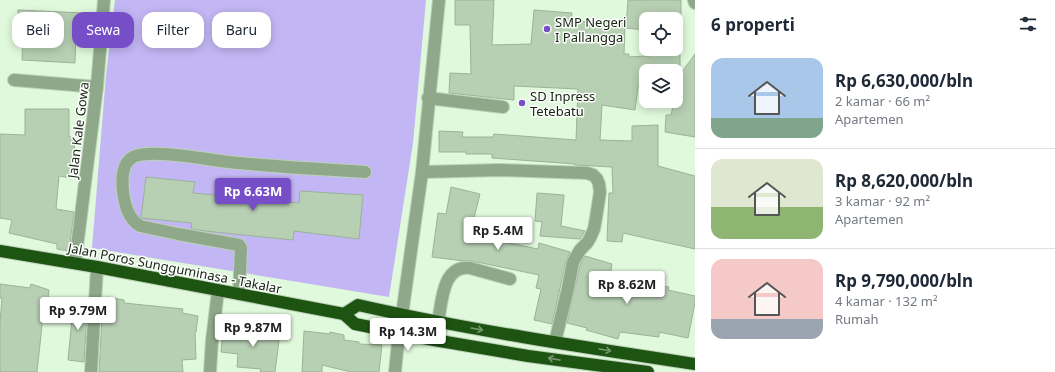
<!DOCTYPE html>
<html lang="id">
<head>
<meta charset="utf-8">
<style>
  :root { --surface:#fff; --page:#f6f6f7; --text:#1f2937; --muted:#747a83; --line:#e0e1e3; --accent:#764fc8 }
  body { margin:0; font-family:"Noto Sans",sans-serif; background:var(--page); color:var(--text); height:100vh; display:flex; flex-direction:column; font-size:15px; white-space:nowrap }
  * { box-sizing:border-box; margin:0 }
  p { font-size:13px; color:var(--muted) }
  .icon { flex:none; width:22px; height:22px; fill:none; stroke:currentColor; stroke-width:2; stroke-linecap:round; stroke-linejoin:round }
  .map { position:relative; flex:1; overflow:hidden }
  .drawer { display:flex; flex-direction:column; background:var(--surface); width:360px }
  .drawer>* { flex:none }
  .hud { position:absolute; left:12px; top:12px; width:380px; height:36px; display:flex; gap:8px }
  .controls { position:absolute; left:639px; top:12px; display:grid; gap:8px }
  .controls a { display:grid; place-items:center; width:44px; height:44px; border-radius:8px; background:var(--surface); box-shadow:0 2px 10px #0003; font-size:20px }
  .price { position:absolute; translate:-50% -34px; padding:0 9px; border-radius:4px; background:#fff; color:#222; font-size:13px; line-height:26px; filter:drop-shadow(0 1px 2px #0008) }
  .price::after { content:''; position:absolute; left:50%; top:24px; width:12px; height:9px; margin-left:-6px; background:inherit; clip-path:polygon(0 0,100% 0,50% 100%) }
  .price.current { background:var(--accent); color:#fff }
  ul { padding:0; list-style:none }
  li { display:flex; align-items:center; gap:12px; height:100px; padding:0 16px }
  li+li { border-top:1px solid var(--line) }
  li span { display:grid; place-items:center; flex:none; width:112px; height:80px; border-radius:12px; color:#555 }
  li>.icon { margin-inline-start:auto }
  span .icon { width:48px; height:48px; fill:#fffc; stroke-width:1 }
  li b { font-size:17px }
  h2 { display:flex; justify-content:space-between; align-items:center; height:48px; padding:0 16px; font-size:17px }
  .pill { padding:0 14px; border-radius:12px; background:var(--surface); box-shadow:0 2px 10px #0003; font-size:14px; line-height:36px }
  .pill.current { background:var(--accent); color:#fff }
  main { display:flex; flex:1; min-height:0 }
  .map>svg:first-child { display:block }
</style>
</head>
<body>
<main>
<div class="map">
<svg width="695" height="372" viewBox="0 0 695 372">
  <rect width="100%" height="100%" fill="#e0f8db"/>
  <!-- green -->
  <path fill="#c3b6f4" d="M 115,0 L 426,0 L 413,143 L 389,297 L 92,248 L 106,75 Z"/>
  <!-- building -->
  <g fill="#b7cfb3" stroke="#9bb297">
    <path d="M 455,0 L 494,0 L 492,45 L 531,44 L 534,10 L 572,13 L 571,21 L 625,23 L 624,54 L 629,54 L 629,57 L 680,54 L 680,71 L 646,71 L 646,86 L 638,87 L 635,110 L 602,105 L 600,140 L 632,141 L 632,126 L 658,125 L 658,166 L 695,176 L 695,249 L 623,233 L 622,242 L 607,241 L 609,193 L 613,193 L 612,167 L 575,165 L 575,164 L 492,158 L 492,154 L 466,154 L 466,152 L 439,152 L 439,131 L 463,132 L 462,137 L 493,137 L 494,134 L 576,140 L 578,89 L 514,86 L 514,100 L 449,93 L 450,73 L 471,74 L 470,25 L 455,25 Z"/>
    <path d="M 628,0 L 681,0 L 681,19 L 646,19 L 646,30 L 626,28 Z"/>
    <path d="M 18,10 L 85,13 L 85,34 L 76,33 L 75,63 L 22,60 L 23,31 L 18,31 Z"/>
    <path d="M 695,54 L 695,137 L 665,132 L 666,115 L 671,115 L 674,101 L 676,101 L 676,80 Z"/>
    <path d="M 25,109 L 69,109 L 69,137 L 75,137 L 74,154 L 72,154 L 71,178 L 59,176 L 56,209 L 74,212 L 69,251 L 57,249 L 57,244 L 9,233 L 12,220 L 0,218 L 0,134 L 25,135 Z"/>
    <path d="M 146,177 L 195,182 L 193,193 L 299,203 L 300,191 L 363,195 L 359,239 L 294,231 L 293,240 L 205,231 L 191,229 L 192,223 L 141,218 Z"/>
    <path d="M 451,187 L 480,194 L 474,218 L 477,219 L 475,236 L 538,249 L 539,243 L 570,252 L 566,261 L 552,324 L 534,320 L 541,289 L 536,288 L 539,275 L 472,261 L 464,261 L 432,257 L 438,213 L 446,214 Z"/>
    <path d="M 537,193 L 564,195 L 561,226 L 585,231 L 580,239 L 540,236 L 542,222 L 535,221 Z"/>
    <path d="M 585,256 L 612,264 L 610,276 L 642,284 L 669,287 L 668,290 L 695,296 L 695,303 L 688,338 L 659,332 L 659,337 L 620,332 L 618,339 L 586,330 L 587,328 L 567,323 L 580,265 Z"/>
    <path d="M 0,284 L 30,288 L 31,284 L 49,290 L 46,316 L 43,316 L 37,372 L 0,372 L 0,322 L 2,298 L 0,298 Z"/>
    <path d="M 106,297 L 124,300 L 124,303 L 183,309 L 182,313 L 198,316 L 196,332 L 195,332 L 196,359 L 182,360 L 183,372 L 99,372 L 103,301 L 106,301 Z"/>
    <path d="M 74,298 L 88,300 L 84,362 L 68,360 Z"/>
    <path d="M 241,326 L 263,328 L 263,330 L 280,333 L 275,372 L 260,372 L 261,369 L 237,367 L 238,354 L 221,352 L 223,331 L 240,333 Z"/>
    <path d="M 304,331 L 330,334 L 330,332 L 344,335 L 344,340 L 359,342 L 359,344 L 382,345 L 379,372 L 351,372 L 322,365 L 322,372 L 302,372 Z"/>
  </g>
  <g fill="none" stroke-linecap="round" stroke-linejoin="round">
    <!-- minor casing -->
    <g stroke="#bcd1b8" stroke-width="14">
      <g id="minor">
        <path d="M 694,0 L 695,3"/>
        <path d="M 14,80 L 97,87"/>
        <path d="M 428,98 L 503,107"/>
        <path d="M 422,172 L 500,170 L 587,173 L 593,175 L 597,179 L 599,184 L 600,192 L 596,218 L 594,229 L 590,238 L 587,243 L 580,250 L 573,262 L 568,288 L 555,342"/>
        <path d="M 75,263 L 97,87 L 104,0"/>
        <path d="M 239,294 L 241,248 L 239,245 L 178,234 L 140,226 C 128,218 125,206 123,192 C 122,180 121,164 133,157 C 150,148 209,160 229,162 C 275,167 320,169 365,172"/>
        <path d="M 402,315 L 422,172 L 439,0"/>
        <path d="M 438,322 C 442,302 442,265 470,268 L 510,279"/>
        <path d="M 91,372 L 97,267"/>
        <path d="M 210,372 L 212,340 L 218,291"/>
        <path d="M 395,372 L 399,332"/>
      </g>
    </g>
    <!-- highway casing -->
    <g stroke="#bcd1b8" stroke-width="14">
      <g id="highway">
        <path d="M 0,251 L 97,267 L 344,314 L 355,324 L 434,340 L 528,356 L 648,372"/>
        <path d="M 344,314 L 358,305 C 469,330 582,347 695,364"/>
      </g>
    </g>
    <!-- minor -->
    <use href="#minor" stroke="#8fa88a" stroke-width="12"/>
    <!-- highway -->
    <use href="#highway" stroke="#1e5412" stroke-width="12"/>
  </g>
  <!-- one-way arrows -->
  <defs><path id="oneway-shaft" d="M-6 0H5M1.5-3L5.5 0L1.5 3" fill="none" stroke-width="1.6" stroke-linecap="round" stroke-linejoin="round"/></defs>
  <g stroke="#76986e">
    <use href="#oneway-shaft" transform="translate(477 329) rotate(10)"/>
    <use href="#oneway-shaft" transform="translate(605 350) rotate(9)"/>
    <use href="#oneway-shaft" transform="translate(554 359) rotate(-170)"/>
  </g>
  <!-- markers -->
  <g fill="#764fc8" stroke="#fafff9" stroke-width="1.5">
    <circle cx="547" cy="29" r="4"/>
    <circle cx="522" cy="103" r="4"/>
  </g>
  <g text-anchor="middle" stroke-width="3" stroke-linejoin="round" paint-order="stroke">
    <!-- poi labels -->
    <g font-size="13" fill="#192117" stroke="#fafff9" text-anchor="start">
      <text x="555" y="27">SMP Negeri<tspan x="555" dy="15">I Pallangga</tspan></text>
      <text x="530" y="101">SD Inpress<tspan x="530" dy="15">Tetebatu</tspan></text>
    </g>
    <!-- street labels -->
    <g font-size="13" fill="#192117" stroke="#fafff9">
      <text transform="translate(78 130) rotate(-83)" y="5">Jalan Kale Gowa</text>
      <text transform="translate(175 268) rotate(11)" y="5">Jalan Poros Sungguminasa - Takalar</text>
    </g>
  </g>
</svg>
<div class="controls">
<a><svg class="icon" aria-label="locate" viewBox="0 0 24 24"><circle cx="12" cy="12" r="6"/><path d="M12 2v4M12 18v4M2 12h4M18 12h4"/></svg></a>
<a><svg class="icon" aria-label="layers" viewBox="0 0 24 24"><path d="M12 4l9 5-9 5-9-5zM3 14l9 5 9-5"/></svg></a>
</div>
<b class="price current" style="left:253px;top:212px">Rp 6.63M</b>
<b class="price" style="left:498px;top:251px">Rp 5.4M</b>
<b class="price" style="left:627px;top:305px">Rp 8.62M</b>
<b class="price" style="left:78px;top:331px">Rp 9.79M</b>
<b class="price" style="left:253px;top:348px">Rp 9.87M</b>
<b class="price" style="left:408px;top:352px">Rp 14.3M</b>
<div class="hud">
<a class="pill">Beli</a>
<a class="pill current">Sewa</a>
<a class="pill">Filter</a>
<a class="pill">Baru</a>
</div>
</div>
<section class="drawer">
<h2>6 properti<svg class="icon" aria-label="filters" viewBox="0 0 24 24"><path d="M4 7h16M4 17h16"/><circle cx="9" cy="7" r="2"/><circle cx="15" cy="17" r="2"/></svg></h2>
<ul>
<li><span style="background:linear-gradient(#a9c7e8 75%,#7fa58c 0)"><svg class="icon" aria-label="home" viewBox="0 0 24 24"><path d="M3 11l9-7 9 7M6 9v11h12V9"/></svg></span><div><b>Rp 6,630,000/bln</b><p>2 kamar · 66 m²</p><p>Apartemen</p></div></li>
<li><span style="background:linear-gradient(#dfe7d0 60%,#8fb573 0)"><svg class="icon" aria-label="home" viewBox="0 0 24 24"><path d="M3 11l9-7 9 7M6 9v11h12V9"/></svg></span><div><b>Rp 8,620,000/bln</b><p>3 kamar · 92 m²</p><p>Apartemen</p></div></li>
<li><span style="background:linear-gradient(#f6c9c9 75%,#9aa5b1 0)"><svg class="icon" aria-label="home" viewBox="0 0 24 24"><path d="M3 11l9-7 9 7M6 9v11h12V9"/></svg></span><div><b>Rp 9,790,000/bln</b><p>4 kamar · 132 m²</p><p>Rumah</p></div></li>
</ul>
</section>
</main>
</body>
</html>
